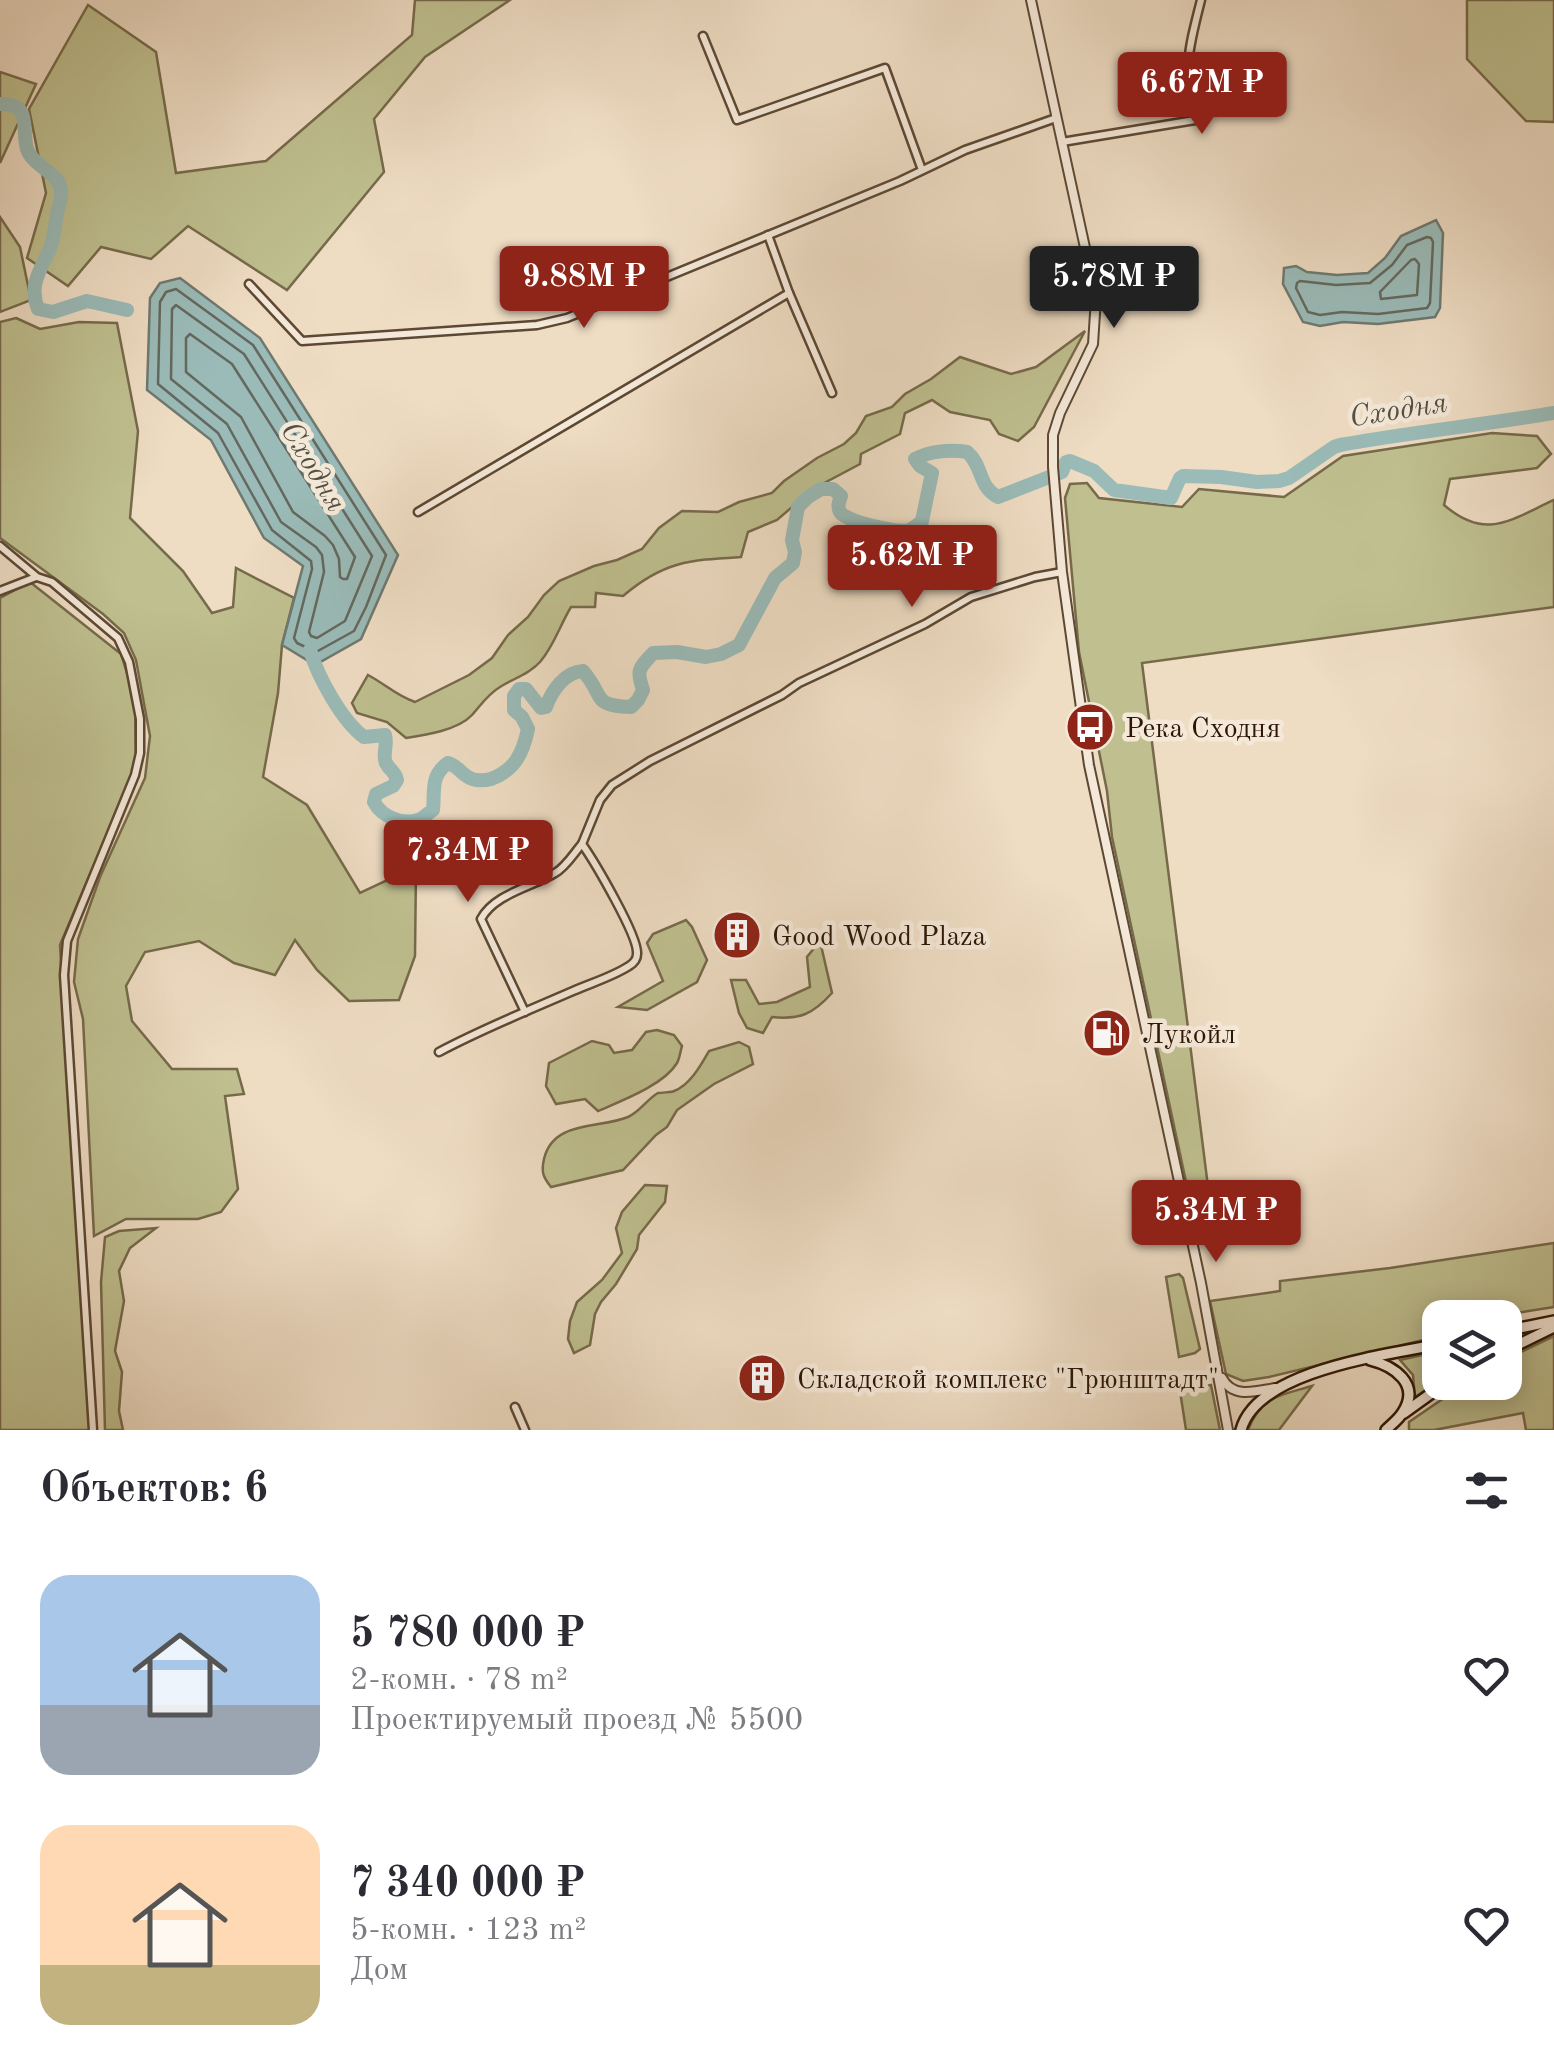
<!DOCTYPE html>
<html lang="ru">
<head>
<meta charset="utf-8">
<style>
  :root { --surface:#fff; --page:#f2f2f3; --text:#2b2b33; --muted:#7c7c81; --accent:#8f2418 }
  body { margin:0; font-family:"Old Standard TT",serif; background:var(--page); color:var(--text); height:100vh; display:flex; flex-direction:column; font-size:38px; white-space:nowrap }
  * { box-sizing:border-box; margin:0 }
  p { font-size:32px; color:var(--muted) }
  .icon { flex:none; width:55px; height:55px; fill:none; stroke:currentColor; stroke-width:2; stroke-linecap:round; stroke-linejoin:round }
  .map { position:relative; height:1430px; overflow:hidden }
  .drawer { display:flex; flex-direction:column; background:var(--surface); flex:1 }
  .drawer>* { flex:none }
  .tools { position:absolute; left:1422px; top:1300px; display:grid; gap:20px }
  .tools a { display:grid; place-items:center; width:100px; height:100px; border-radius:20px; background:var(--surface); box-shadow:0 5px 25px #0003; font-size:50px }
  .price { position:absolute; translate:-50% -85px; padding:0 22px; border-radius:10px; background:var(--accent); color:#fff; font-size:32px; line-height:65px; filter:drop-shadow(0 2px 5px #0008) }
  .price::after { content:''; position:absolute; left:50%; top:60px; width:30px; height:22px; margin-left:-15px; background:inherit; clip-path:polygon(0 0,100% 0,50% 100%) }
  .price.current { background:#222; color:#fff }
  ul { padding:0; list-style:none }
  li { display:flex; align-items:center; gap:30px; height:250px; padding:0 40px }
  li span { display:grid; place-items:center; flex:none; width:280px; height:200px; border-radius:30px; color:#555 }
  li>.icon { margin-inline-start:auto }
  span .icon { width:120px; height:120px; fill:#fffc; stroke-width:1 }
  li b { font-size:42px }
  h2 { display:flex; justify-content:space-between; align-items:center; height:120px; padding:0 40px; font-size:42px }
  .map>svg:first-child { display:block }
</style>
</head>
<body>
<div class="map">
<svg width="1554" height="1430" viewBox="0 0 1554 1430">
  <rect width="100%" height="100%" fill="#eedcc3"/>
  <filter id="stains"><feTurbulence type="fractalNoise" baseFrequency=".002" numOctaves="4"/><feColorMatrix values="0 0 0 0 .2 0 0 0 0 .09 0 0 0 0 .02 0 0 0 .5 -.17"/></filter>
  <radialGradient id="worn" r=".72"><stop offset=".6" stop-color="#630" stop-opacity="0"/><stop offset="1" stop-color="#630" stop-opacity=".3"/></radialGradient>
  <!-- green -->
  <g fill="#bfbf8f" stroke="#766a4a" stroke-width="2.5">
    <path d="M 415,0 L 510,0 L 425,57 L 374,119 L 384,172 L 287,290 L 188,226 L 151,259 L 101,247 L 68,286 L 27,258 L 46,193 L 29,109 L 88,5 L 156,52 L 176,173 L 266,161 L 412,35 Z"/>
    <path d="M 1467,0 L 1554,0 L 1554,122 L 1526,121 L 1467,59 Z"/>
    <path d="M 0,72 L 36,84 L 0,163 Z"/>
    <path d="M 0,217 L 20,247 L 31,300 L 0,312 Z"/>
    <path d="M 16,318 L 40,329 L 79,322 L 117,323 L 138,431 L 130,518 L 183,571 L 212,613 L 233,607 L 236,568 L 294,598 L 282,645 L 278,693 L 263,777 L 307,805 L 360,893 L 392,878 L 394,848 L 416,868 L 415,956 L 399,1000 L 349,1001 L 317,970 L 295,940 L 275,975 L 234,963 L 199,941 L 145,952 L 126,986 L 132,1021 L 172,1069 L 237,1069 L 244,1094 L 225,1096 L 238,1189 L 221,1212 L 198,1219 L 126,1219 L 94,1236 L 83,1019 L 74,982 L 78,939 L 100,877 L 145,778 L 150,736 L 136,660 L 124,633 L 103,614 L 0,538 L 0,322 Z"/>
    <path d="M 1085,331 L 1034,427 L 1018,441 L 999,434 L 990,420 L 950,412 L 932,400 L 905,413 L 900,434 L 861,454 L 860,464 L 813,489 L 777,520 L 748,532 L 741,557 C 690,560 664,561 623,596 L 596,593 L 595,607 L 571,607 C 560,625 554,646 540,662 C 528,675 514,678 500,687 C 488,694 481,705 472,715 C 458,730 426,735 406,738 L 387,722 L 357,713 L 352,703 L 368,675 C 385,684 397,696 415,702 L 469,675 L 492,658 L 508,635 L 528,617 L 544,595 L 559,581 L 594,566 L 617,560 L 642,549 L 659,528 L 682,511 L 718,512 L 739,502 L 772,493 L 784,481 L 817,458 L 844,444 L 856,433 L 866,416 L 892,407 L 905,394 L 931,379 L 960,357 L 1011,374 L 1036,367 Z"/>
    <path d="M 1492,433 L 1537,436 L 1551,454 L 1537,468 L 1450,479 L 1444,505 C 1486,541 1510,520 1554,500 L 1554,607 L 1142,663 L 1216,1250 L 1201,1238 L 1198,1215 L 1188,1191 L 1112,837 L 1107,791 L 1079,652 L 1065,498 L 1070,484 L 1087,483 L 1099,498 L 1182,507 L 1199,489 L 1284,497 L 1343,456 Z"/>
    <path d="M 30,582 L 121,654 L 135,699 L 136,765 L 60,945 L 90,1430 L 0,1430 L 0,598 Z"/>
    <path d="M 686,920 L 692,927 L 707,960 L 697,982 L 647,1010 L 618,1007 L 663,981 L 647,943 L 653,934 Z"/>
    <path d="M 820,941 L 832,993 C 813,1014 800,1020 772,1017 L 763,1033 L 747,1028 L 739,1013 L 731,980 L 746,980 L 759,1004 L 777,1002 L 810,987 L 807,957 Z"/>
    <path d="M 657,1030 L 674,1035 L 682,1046 C 680,1052 680,1058 677,1063 C 664,1085 621,1101 598,1111 L 585,1099 L 556,1104 L 546,1086 L 549,1063 L 592,1041 L 609,1045 L 614,1053 L 632,1050 L 646,1032 Z"/>
    <path d="M 739,1042 L 749,1047 L 753,1064 L 714,1084 L 677,1110 L 667,1127 L 656,1135 L 623,1170 L 551,1187 C 543,1177 541,1172 544,1159 C 553,1120 599,1129 628,1117 C 640,1112 647,1099 658,1093 C 659,1093 673,1092 674,1091 C 690,1085 701,1065 709,1051 Z"/>
    <path d="M 645,1185 L 667,1186 L 665,1202 L 639,1235 L 637,1249 L 616,1284 L 601,1302 L 595,1314 L 590,1345 L 574,1353 L 568,1339 L 570,1321 L 577,1302 L 602,1280 L 622,1253 L 616,1228 L 622,1212 Z"/>
    <path d="M 156,1228 L 130,1248 L 119,1271 L 124,1301 L 115,1351 L 122,1372 L 119,1411 L 123,1430 L 105,1430 L 101,1282 L 105,1237 L 119,1231 Z"/>
    <path d="M 1554,1243 L 1554,1307 L 1491,1317 L 1440,1318 L 1440,1336 L 1269,1377 L 1243,1381 L 1226,1374 L 1210,1301 L 1280,1291 L 1280,1281 L 1390,1268 Z"/>
    <path d="M 1179,1274 L 1183,1278 L 1200,1349 L 1195,1353 L 1179,1357 L 1166,1277 Z"/>
    <path d="M 1554,1336 L 1554,1430 L 1526,1430 L 1523,1413 L 1434,1430 L 1409,1430 L 1409,1422 L 1466,1383 L 1505,1382 L 1505,1360 Z"/>
    <path d="M 1440,1351 L 1440,1381 L 1415,1397 L 1413,1375 L 1400,1360 Z"/>
    <path d="M 1211,1385 L 1220,1430 L 1186,1430 L 1180,1391 Z"/>
    <path d="M 1312,1386 L 1279,1430 L 1248,1430 C 1261,1396 1281,1395 1312,1386 Z"/>
  </g>
  <!-- water -->
  <g fill="#9abbb8" stroke="#6e7970" stroke-width="2.5">
    <path d="M 1436,220 L 1443,233 L 1440,308 L 1435,317 L 1378,324 L 1343,322 L 1320,326 L 1303,322 L 1283,284 L 1284,268 L 1296,266 L 1307,272 L 1337,275 L 1368,273 L 1385,258 L 1401,236 Z"/>
    <path d="M 180,278 L 260,338 L 398,555 L 361,639 L 315,665 L 282,645 L 303,566 L 264,538 L 211,440 L 147,390 L 150,298 L 160,283 Z"/>
  </g>
  <g fill="none" stroke-linecap="round" stroke-linejoin="round">
    <!-- shore -->
    <g stroke="#64685e" stroke-width="2.5">
      <path d="M 1427,237 L 1431,238 L 1433,242 L 1430,303 L 1427,308 L 1378,314 L 1342,312 L 1320,315 L 1308,312 L 1296,288 L 1297,283 L 1300,281 L 1336,285 L 1370,283 L 1392,265 L 1407,245 Z"/>
      <path d="M 1415,259 L 1419,264 L 1417,295 L 1381,299 L 1380,292 L 1411,260 Z"/>
      <path d="M 176,289 L 253,345 L 386,555 L 366,607 L 354,631 L 316,652 L 297,643 L 294,638 L 312,569 L 311,561 L 272,530 L 218,433 L 158,384 L 160,302 L 166,292 Z"/>
      <path d="M 176,305 L 244,354 L 372,556 L 345,621 L 317,638 L 311,636 L 309,632 L 324,572 L 322,555 L 316,547 L 281,522 L 227,424 L 171,379 L 172,309 Z"/>
      <path d="M 190,334 L 232,364 L 355,557 L 347,579 L 343,579 L 340,577 L 339,559 L 333,545 L 325,536 L 293,512 L 241,417 L 186,372 L 186,338 Z"/>
    </g>
    <!-- river -->
    <g stroke="#9abbb8" stroke-width="14">
      <path d="M 0,104 C 33,103 21,129 27,149 C 33,167 59,172 61,190 C 62,197 59,206 57,213 C 55,225 54,240 49,251 C 39,272 29,286 38,309 L 53,312 L 87,301 L 127,310"/>
      <path d="M 310,650 C 318,677 342,721 364,737 L 385,735 C 388,745 382,755 386,763 C 390,771 395,771 397,780 L 393,786 L 376,794 L 374,802 C 382,817 402,825 418,820 C 424,818 428,813 433,810 C 435,790 430,776 448,763 C 458,766 459,772 468,777 C 474,781 484,781 491,779 C 515,770 523,753 528,729 L 522,717 L 514,710 L 514,696 L 519,689 L 526,689 L 541,708 L 546,707 C 552,690 565,672 583,671 C 605,696 591,706 631,707 L 638,700 L 643,690 C 636,669 639,669 653,653 L 677,652 L 706,657 L 721,654 L 739,645 L 775,578 L 793,563 L 795,552 L 792,540 L 798,507 L 808,497 L 821,489 L 833,489 L 841,496 C 839,502 837,506 840,512 C 845,521 898,534 909,530 C 912,529 919,524 922,521 L 932,473 L 920,466 L 915,459 C 930,451 951,449 967,452 C 983,465 978,487 998,497 L 1062,472 L 1066,462 L 1070,461 L 1094,471 L 1114,490 L 1171,498 L 1180,478 L 1183,476 L 1221,477 L 1257,482 L 1279,481 L 1289,478 L 1334,447 L 1340,445 C 1411,432 1483,425 1554,413"/>
    </g>
    <!-- minor casing -->
    <g stroke="#5d4834" stroke-width="11">
      <g id="minor">
        <path d="M 703,36 L 737,120 L 885,68 L 922,170"/>
        <path d="M 1062,142 L 1195,120 C 1183,67 1188,51 1201,0"/>
        <path d="M 768,235 L 789,293 L 832,393"/>
        <path d="M 249,284 L 302,341 L 537,325 L 567,318 L 900,181 L 965,150 L 1056,118"/>
        <path d="M 418,512 L 789,293"/>
        <path d="M 0,546 L 37,577 L 52,582 L 118,638 L 129,662 L 140,719 L 140,753 L 135,775 L 67,941 L 64,975 L 93,1430"/>
        <path d="M 0,591 L 36,577"/>
        <path d="M 525,1012 L 481,919 C 494,894 532,887 555,873 C 566,867 574,853 582,844"/>
        <path d="M 439,1052 C 482,1029 527,1011 573,991 C 591,983 612,977 629,966 C 634,963 637,960 637,954 C 639,937 594,861 582,844 L 600,800 L 612,785 L 650,761 L 782,695 L 799,683 L 925,624 L 971,597 L 1035,577 L 1062,572"/>
        <path d="M 515,1407 L 525,1430"/>
      </g>
    </g>
    <!-- tertiary casing -->
    <g stroke="#5d4834" stroke-width="12">
      <g id="tertiary">
        <path d="M 1031,0 L 1096,298 L 1093,344 L 1060,413 L 1053,435 L 1053,467 L 1062,572 L 1089,765 L 1201,1283 L 1228,1430"/>
        <path d="M 1222,1378 C 1233,1399 1256,1391 1275,1388"/>
      </g>
    </g>
    <!-- secondary casing -->
    <g stroke="#2d1604" stroke-width="14">
      <g id="secondary">
        <path d="M 1505,1331 L 1554,1321"/>
        <path d="M 1505,1351 L 1554,1327"/>
        <path d="M 1370,1360 C 1394,1366 1421,1384 1403,1412 C 1399,1419 1392,1424 1386,1430"/>
        <path d="M 1404,1413 L 1447,1382"/>
        <path d="M 1241,1430 C 1257,1370 1386,1355 1440,1344"/>
      </g>
    </g>
    <!-- minor -->
    <use href="#minor" stroke="#f4e8d8" stroke-width="6"/>
    <!-- tertiary -->
    <use href="#tertiary" stroke="#f4e8d8" stroke-width="8"/>
    <!-- secondary -->
    <use href="#secondary" stroke="#f4e8d8" stroke-width="9"/>
  </g>
  <!-- icons -->
  <defs>
    <g id="bus-disc" transform="scale(2.5)"><circle r="9.5" fill="#8f2418" stroke="#f4e8d8"/><path d="M-5-6H5V4H4V6H2V4H-2V6H-4V4H-5ZM-3.5-4V0h7V-4ZM-3.5 1.2v1.5H-2V1.2ZM2 1.2v1.5H3.5V1.2Z" fill="#fff"/></g>
    <g id="building-disc" transform="scale(2.5)"><circle r="9.5" fill="#8f2418" stroke="#f4e8d8"/><path d="M-4-6H4V6H1V3H-1V6H-4ZM-2.5-4.3h1.7v1.8h-1.7ZM.8-4.3h1.7v1.8H.8ZM-2.5-1h1.7V.8h-1.7ZM.8-1h1.7V.8H.8Z" fill="#fff"/></g>
    <g id="fuel-disc" transform="scale(2.5)"><circle r="9.5" fill="#8f2418" stroke="#f4e8d8"/><path d="M-5.5-6h7V0h2V4h1.3V-2.5L3-4.5l.8-.8L6-3V5H2.5V1h-1V6h-7ZM-4.2-4.7v3.2H.2V-4.7Z" fill="#fff"/></g>
  </defs>
  <g fill-rule="evenodd">
    <use href="#bus-disc" x="1090" y="727"/>
    <use href="#building-disc" x="737" y="935"/>
    <use href="#fuel-disc" x="1107" y="1033"/>
    <use href="#building-disc" x="762" y="1378"/>
  </g>
  <g text-anchor="middle" stroke-width="9" stroke-linejoin="round" paint-order="stroke">
    <!-- poi labels -->
    <g font-size="28" fill="#2d1604" stroke="#f4e8d8" text-anchor="start">
      <text x="1125" y="737">Река Сходня</text>
      <text x="772" y="945">Good Wood Plaza</text>
      <text x="1142" y="1043">Лукойл</text>
      <text x="797" y="1388">Складской комплекс "Грюнштадт"</text>
    </g>
    <!-- water labels -->
    <g font-size="30" font-style="italic" fill="#535043" stroke="#f4e8d8">
      <text transform="translate(1398 409) rotate(-9)" y="10">Сходня</text>
      <text transform="translate(314 466) rotate(59)" y="10">Сходня</text>
    </g>
  </g>
  <rect width="100%" height="100%" filter="url(#stains)"/>
  <rect width="100%" height="100%" fill="url(#worn)"/>
</svg>
<div class="tools">
<a><svg class="icon" aria-label="layers" viewBox="0 0 24 24"><path d="M12 4l9 5-9 5-9-5zM3 14l9 5 9-5"/></svg></a>
</div>
<b class="price" style="left:1202px;top:137px">6.67M ₽</b>
<b class="price" style="left:584px;top:331px">9.88M ₽</b>
<b class="price current" style="left:1114px;top:331px">5.78M ₽</b>
<b class="price" style="left:912px;top:610px">5.62M ₽</b>
<b class="price" style="left:468px;top:905px">7.34M ₽</b>
<b class="price" style="left:1216px;top:1265px">5.34M ₽</b>
</div>
<section class="drawer">
<h2>Объектов: 6<svg class="icon" aria-label="filters" viewBox="0 0 24 24"><path d="M4 7h16M4 17h16"/><circle cx="9" cy="7" r="2"/><circle cx="15" cy="17" r="2"/></svg></h2>
<ul>
<li><span style="background:linear-gradient(#a9c7e8 65%,#9aa5b1 0)"><svg class="icon" aria-label="home" viewBox="0 0 24 24"><path d="M3 11l9-7 9 7M6 9v11h12V9"/></svg></span><div><b>5 780 000 ₽</b><p>2-комн. · 78 m²</p><p>Проектируемый проезд № 5500</p></div><svg class="icon" aria-label="heart" viewBox="0 0 24 24"><path d="M12 20l-8-8c-3-5 5-10 8-4 3-6 11-1 8 4z"/></svg></li>
<li><span style="background:linear-gradient(#ffd9b3 70%,#c2b280 0)"><svg class="icon" aria-label="home" viewBox="0 0 24 24"><path d="M3 11l9-7 9 7M6 9v11h12V9"/></svg></span><div><b>7 340 000 ₽</b><p>5-комн. · 123 m²</p><p>Дом</p></div><svg class="icon" aria-label="heart" viewBox="0 0 24 24"><path d="M12 20l-8-8c-3-5 5-10 8-4 3-6 11-1 8 4z"/></svg></li>
</ul>
</section>
</body>
</html>
